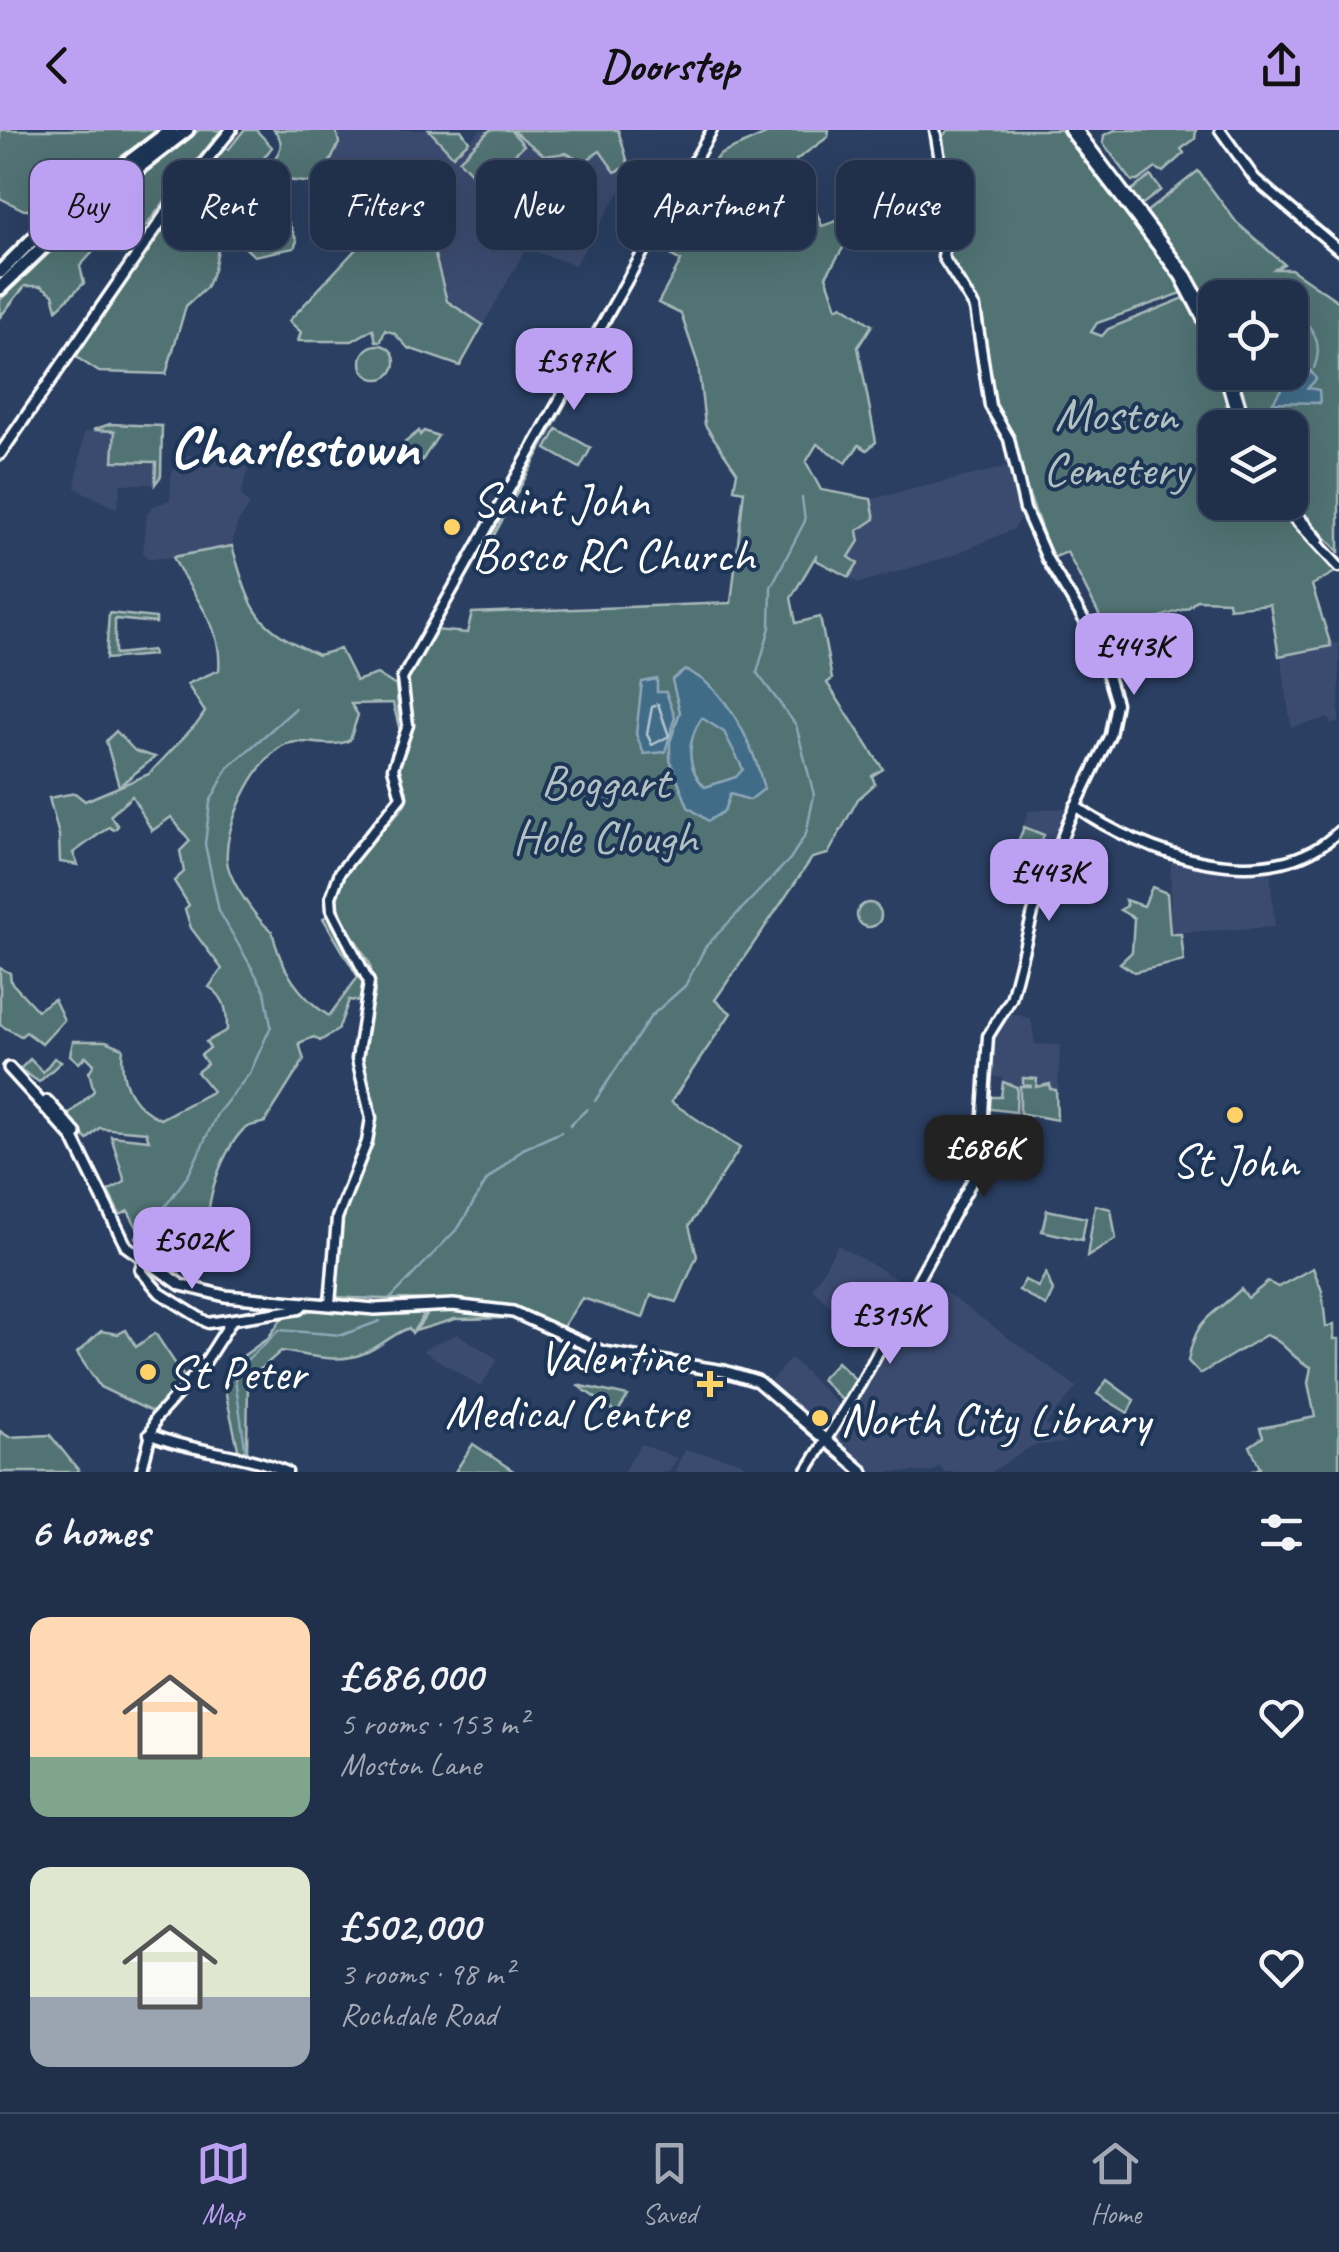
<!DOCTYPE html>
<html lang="en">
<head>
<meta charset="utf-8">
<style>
  :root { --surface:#202f4a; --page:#2d3b54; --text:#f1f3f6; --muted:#a2a9b5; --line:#3d4a62; --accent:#bca0f2 }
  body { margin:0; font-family:Caveat,sans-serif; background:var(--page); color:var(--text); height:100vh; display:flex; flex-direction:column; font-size:38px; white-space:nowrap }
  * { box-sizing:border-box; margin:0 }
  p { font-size:32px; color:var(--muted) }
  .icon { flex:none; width:55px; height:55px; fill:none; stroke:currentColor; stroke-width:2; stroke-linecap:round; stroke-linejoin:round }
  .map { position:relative; height:1342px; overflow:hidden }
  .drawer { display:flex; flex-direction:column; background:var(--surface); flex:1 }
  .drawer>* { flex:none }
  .banner { position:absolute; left:30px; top:30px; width:1280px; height:90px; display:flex; gap:20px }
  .buttons { position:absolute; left:1198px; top:150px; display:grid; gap:20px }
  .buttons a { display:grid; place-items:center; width:110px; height:110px; border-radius:20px; background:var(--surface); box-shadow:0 10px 40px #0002,0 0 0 2px var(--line); font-size:50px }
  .price { position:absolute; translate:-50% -85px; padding:0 22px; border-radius:20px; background:var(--accent); color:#111; font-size:32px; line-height:65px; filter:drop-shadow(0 2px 5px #0008) }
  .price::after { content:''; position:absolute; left:50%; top:60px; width:30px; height:22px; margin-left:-15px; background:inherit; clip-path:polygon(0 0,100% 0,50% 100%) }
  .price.active { background:#222; color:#fff }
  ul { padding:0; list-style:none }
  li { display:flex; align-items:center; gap:30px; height:250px; padding:0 30px }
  li span { display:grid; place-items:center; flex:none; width:280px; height:200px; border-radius:20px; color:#555 }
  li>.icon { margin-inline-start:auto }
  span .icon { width:120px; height:120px; fill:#fffc; stroke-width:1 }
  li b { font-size:42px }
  h2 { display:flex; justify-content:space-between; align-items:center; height:120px; padding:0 30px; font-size:42px }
  .chip { padding:0 35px; border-radius:20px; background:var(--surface); box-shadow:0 10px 40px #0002,0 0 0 2px var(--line); font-size:35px; line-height:90px }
  .chip.active { background:var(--accent); color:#111 }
  header { display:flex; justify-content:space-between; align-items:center; height:130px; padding:0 30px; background:var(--accent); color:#111; font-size:45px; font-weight:800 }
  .menu { display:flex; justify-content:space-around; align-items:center; height:140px; border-top:2px solid var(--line); background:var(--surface); font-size:28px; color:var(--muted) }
  .menu a { display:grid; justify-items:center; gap:5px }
  .menu .active { color:var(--accent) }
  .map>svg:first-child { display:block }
</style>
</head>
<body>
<header><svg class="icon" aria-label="back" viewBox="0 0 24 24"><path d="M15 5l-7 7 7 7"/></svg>Doorstep<svg class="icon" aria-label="share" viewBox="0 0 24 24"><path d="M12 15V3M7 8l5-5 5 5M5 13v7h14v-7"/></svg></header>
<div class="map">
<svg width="1339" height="1342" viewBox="0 0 1339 1342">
  <rect width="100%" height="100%" fill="#2a3f62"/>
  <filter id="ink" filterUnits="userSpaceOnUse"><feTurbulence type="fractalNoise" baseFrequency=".01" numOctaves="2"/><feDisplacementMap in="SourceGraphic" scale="20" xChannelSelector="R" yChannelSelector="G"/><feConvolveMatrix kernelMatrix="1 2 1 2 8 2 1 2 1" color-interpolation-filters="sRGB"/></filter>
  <g filter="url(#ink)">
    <!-- built -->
    <g fill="#3a4b6f">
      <path d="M 336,0 L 429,0 L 453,26 L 481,0 L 512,0 L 527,15 L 554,26 L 566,23 L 584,32 L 600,21 L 614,42 L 629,36 L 631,43 L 575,135 L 526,119 L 483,195 L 447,171 L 428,99 L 406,79 L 392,84 L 376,104 L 370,104 L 363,111 L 325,83 L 329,74 L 314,53 L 339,5 Z"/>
      <path d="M 110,294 L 162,296 L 161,346 L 155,354 L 121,354 L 117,379 L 75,358 L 84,303 Z"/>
      <path d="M 215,324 L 251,329 L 241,365 L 250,376 L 237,394 L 232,416 L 173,427 L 150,429 L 143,424 L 147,384 L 153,376 L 170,370 L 171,343 L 188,325 L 214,328 Z"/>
      <path d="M 1007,337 L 1011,339 L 1022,385 L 1014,399 L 951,426 L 859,453 L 816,430 L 829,394 L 821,360 L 871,369 Z"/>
      <path d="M 1339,512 L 1339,593 L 1331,594 L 1329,588 L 1291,597 L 1281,526 Z"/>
      <path d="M 1073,677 L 1050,730 L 1015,719 L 1029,681 Z"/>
      <path d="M 1171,730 L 1270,741 L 1275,797 L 1170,803 Z"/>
      <path d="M 1008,882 L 1031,889 L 1035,914 L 1060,915 L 1057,990 L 990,979 L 990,967 L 1001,967 L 1003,948 L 989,946 L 989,922 L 995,901 Z"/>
      <path d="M 838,1115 L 909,1156 L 876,1213 L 869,1213 L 812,1159 Z"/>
      <path d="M 924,1147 L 1077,1257 L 1046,1294 L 1066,1313 L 1034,1315 L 991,1342 L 945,1342 L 939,1336 L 932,1342 L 867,1342 L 833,1310 Z"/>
      <path d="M 457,1204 L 498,1229 L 481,1257 L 422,1220 Z"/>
      <path d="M 791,1228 L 841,1277 L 827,1297 L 816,1296 L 768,1254 Z"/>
      <path d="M 641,1314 L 677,1328 L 669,1342 L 623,1342 Z"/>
      <path d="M 685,1320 L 740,1331 L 753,1342 L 674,1342 Z"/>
    </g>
    <!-- green -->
    <g fill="#517373" stroke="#a8b9b9" stroke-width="2.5">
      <path d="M 0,0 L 157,0 L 52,78 L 24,80 L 0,68 Z"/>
      <path d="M 199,0 L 221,0 L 136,108 L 105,109 L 80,136 L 84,153 L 57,179 L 53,164 L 41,156 L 25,156 L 0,187 L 0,170 L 71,102 Z"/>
      <path d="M 244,0 L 256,0 L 272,17 L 235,67 L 232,57 L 240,40 L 226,30 L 213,43 L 226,56 L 222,62 L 209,53 L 206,61 L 184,63 L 221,18 L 229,19 Z"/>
      <path d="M 274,0 L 336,0 L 339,13 L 322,49 L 335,61 L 329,74 L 314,53 L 265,48 C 266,30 293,21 274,0 Z"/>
      <path d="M 429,0 L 461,0 L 469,11 L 453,26 Z"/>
      <path d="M 490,0 L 510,0 L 524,15 L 483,55 L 459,30 Z"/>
      <path d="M 512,0 L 618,0 L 629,36 L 615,42 L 600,21 L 584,32 L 566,23 L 545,26 Z"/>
      <path d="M 775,0 L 829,0 L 828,7 L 796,30 L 822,96 L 854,85 L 857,95 L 826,146 L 837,178 L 842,175 L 872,195 L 858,217 L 876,312 L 867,320 L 859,315 L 846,333 L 817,314 L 806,332 L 821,360 L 871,369 L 875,389 L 857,401 L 859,411 L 849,427 L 858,433 L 849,447 L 816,430 L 817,424 L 791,468 L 796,493 L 820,487 L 832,549 L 827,553 L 883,639 L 872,646 L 875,654 L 858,669 L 828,724 L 812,728 L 715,870 L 731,883 L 671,972 L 740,1018 L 689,1096 L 697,1126 L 677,1172 L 651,1165 L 643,1188 L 582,1168 L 561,1200 C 476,1158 426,1174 337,1167 L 335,1122 L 342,1080 L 374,1001 L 375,974 L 359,926 L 375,863 L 370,834 L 337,779 L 337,761 L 345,742 L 405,675 L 407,661 L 398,642 L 413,594 L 404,553 L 435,500 L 467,503 L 472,483 L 731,473 L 744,361 L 734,359 L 737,342 L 705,295 L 698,234 L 681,184 L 658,173 L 681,131 L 672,126 L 713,49 L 706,38 L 721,24 Z"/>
      <path d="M 948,0 L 1061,0 L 1185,162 L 1097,193 L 1091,202 L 1102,206 L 1108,199 L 1184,168 L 1208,206 L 1215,242 L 1219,243 L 1236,297 L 1215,298 L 1215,372 L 1273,373 L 1337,441 L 1312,455 L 1331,516 L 1279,526 L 1270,474 L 1229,478 L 1228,471 L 1197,470 L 1188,478 L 1109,504 L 1067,422 L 1052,428 L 992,263 L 982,183 L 948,127 L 954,93 L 941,8 Z"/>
      <path d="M 1115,0 L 1196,0 L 1195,9 L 1181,19 L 1184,23 L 1163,42 L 1156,38 L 1138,51 L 1132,51 L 1103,13 L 1104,5 Z"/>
      <path d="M 1198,41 L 1237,93 L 1284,134 L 1275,139 L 1291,139 L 1339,172 L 1339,422 L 1290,369 L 1290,298 L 1250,297 L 1234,243 L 1290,242 L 1290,168 L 1215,168 L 1215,189 L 1201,158 L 1145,83 Z"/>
      <path d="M 1151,46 L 1161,60 L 1140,76 L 1129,62 Z"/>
      <path d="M 190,65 L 200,70 L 201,88 L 223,94 L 214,140 L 206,158 L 186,176 L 166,244 L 99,242 L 76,227 L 179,72 Z"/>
      <path d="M 247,73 L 288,91 L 297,111 L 294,118 L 254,126 L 237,110 L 235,97 Z"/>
      <path d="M 405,78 L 428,99 L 447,171 L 483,195 L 460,236 L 408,218 L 394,203 L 385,200 L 381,211 L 376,211 L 373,199 L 352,211 L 298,211 L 301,202 L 289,191 L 370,104 L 376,104 L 392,84 Z"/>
      <circle cx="378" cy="232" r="17"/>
      <path d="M 571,264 L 480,431 L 476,428 L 568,265 Z"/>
      <path d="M 110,294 L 162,296 L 161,346 L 155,354 L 156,332 L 113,331 L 115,301 L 93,300 Z"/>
      <path d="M 557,299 L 591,318 L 580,338 L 546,319 Z"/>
      <path d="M 419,301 L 420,305 L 424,301 L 438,306 L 421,332 L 398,318 Z"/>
      <path d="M 232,416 C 252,483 253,495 318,525 L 340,519 L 356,551 L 377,544 L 396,556 L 400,601 L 393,573 L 351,574 L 358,585 L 350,610 C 329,621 301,605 282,616 C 253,634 224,696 227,731 C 229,750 257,791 272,801 C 280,837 298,866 329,886 L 358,847 L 323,788 L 330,785 L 364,852 L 363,872 L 349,870 L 338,900 L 320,911 L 314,907 L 299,913 L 304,930 L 265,992 C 257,995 249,994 243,1000 C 220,1023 199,1086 212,1114 L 203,1137 L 175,1142 L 172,1146 L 140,1118 L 136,1107 L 139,1101 L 128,1081 L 120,1085 L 108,1061 L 125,1052 L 111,1006 L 149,1010 L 146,1002 L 99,998 L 87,1010 L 67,986 L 94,961 L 89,942 L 94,934 L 86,926 L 79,933 L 70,925 L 73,911 L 106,911 L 123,918 C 119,950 130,975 160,989 L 213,961 L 197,942 L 207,934 L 201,925 L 210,918 L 206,912 L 227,900 C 227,882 226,867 209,857 L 222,839 L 191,798 L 185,779 L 189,775 L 174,751 L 184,742 L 180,721 L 190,711 L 171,687 L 152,701 L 132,666 L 110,686 L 118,696 L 114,700 L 109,697 L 73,723 L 78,735 L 60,732 L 59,705 L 49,668 L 75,663 L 85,671 L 149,644 L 199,591 L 205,582 L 187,554 L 219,540 C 223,493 192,467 173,427 Z"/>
      <path d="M 109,483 L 156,488 L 156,493 L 115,489 L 115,524 L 152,520 L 153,525 L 106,529 Z"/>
      <path d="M 116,601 L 135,621 L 155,627 L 119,656 L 106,611 Z"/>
      <path d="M 1024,697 L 1044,705 L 1036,723 L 1016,717 Z"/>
      <path d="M 1152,757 L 1167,763 L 1170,804 L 1181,804 L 1184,831 L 1134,842 L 1120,833 L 1132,822 L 1134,788 L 1120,780 L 1127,776 L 1125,770 L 1144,776 Z"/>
      <circle cx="869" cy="785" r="12"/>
      <path d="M 0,838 L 10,843 L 11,852 L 37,880 L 54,869 L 64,890 L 42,914 L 26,902 L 21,906 L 0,895 Z"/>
      <path d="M 54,928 L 61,932 L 39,952 L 20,939 L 30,929 L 43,942 Z"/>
      <path d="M 1023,948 L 1037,949 L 1036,957 L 1050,954 L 1050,959 L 1056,960 L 1057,990 L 1020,983 L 1020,956 L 1032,956 L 1023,955 Z"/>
      <path d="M 1003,952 L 1017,957 L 1016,982 L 990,979 L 990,967 L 1001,967 Z"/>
      <path d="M 1095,1075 L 1111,1079 L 1116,1109 L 1087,1127 Z"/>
      <path d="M 1047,1080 L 1086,1088 L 1082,1110 L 1042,1101 Z"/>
      <path d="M 1313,1138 L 1322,1161 L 1326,1197 L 1334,1194 L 1334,1209 L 1339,1209 L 1339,1342 L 1250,1342 L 1260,1338 L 1250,1316 L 1263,1307 L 1260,1298 L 1315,1287 L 1308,1253 L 1311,1237 C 1291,1229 1286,1212 1266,1205 L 1200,1244 L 1188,1231 C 1197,1185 1210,1189 1241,1159 L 1248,1168 L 1268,1152 L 1278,1157 Z"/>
      <path d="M 1046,1143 L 1053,1161 L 1046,1176 L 1019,1160 L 1025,1150 L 1038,1157 Z"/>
      <path d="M 320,1178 L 402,1184 L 428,1179 L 412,1203 L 409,1198 C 393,1204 382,1215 367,1222 C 340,1235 308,1225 281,1221 L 248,1250 L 247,1324 L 239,1323 L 223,1251 L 239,1229 L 268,1208 L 282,1188 Z"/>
      <path d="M 446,1178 L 506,1185 L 515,1188 L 455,1189 L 415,1201 L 431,1179 Z"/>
      <path d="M 126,1200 L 136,1217 L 155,1203 L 187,1251 L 156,1284 L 100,1257 L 77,1223 L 101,1201 L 118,1204 Z"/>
      <path d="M 837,1232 L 856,1250 L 843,1271 L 821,1249 Z"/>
      <path d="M 1107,1250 L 1134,1270 L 1128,1283 L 1097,1264 Z"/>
      <path d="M 577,1255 L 628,1266 L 617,1283 Z"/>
      <path d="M 0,1301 L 9,1307 L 50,1305 L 80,1342 L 0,1342 Z"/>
      <path d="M 473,1314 L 515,1342 L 455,1342 Z"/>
    </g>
    <!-- water -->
    <g fill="#416c88" stroke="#8da7b8" stroke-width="2.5" fill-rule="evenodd">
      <path d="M 1311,241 L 1316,249 L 1308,258 L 1319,260 L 1320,273 L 1273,272 L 1286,251 L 1302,255 Z"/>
      <path d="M 685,540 C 728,557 754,617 764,659 L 750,670 L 730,664 L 724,681 L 708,691 L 688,677 L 670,630 L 670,612 L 680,582 L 672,550 ZM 702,588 L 724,602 L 743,639 L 736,647 L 705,657 C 685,637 687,609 702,588 Z"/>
      <path d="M 657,549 L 657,562 L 666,562 L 675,587 L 665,622 L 644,624 L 636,604 L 642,552 Z"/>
    </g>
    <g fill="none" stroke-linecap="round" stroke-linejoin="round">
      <!-- shore -->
      <path stroke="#b3c4cf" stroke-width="2.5" d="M 658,574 L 669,606 L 652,615 L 647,604 L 652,577 Z"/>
      <!-- stream -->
      <g stroke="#8da7b8" stroke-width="2.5">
        <path d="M 1278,150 L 1288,157 L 1289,168"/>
        <path d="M 1290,175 C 1308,194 1326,209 1314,238"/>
        <path d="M 595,971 L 651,886 L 685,856 L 706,816 L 790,729 L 806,704 L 814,665 L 796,595 L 757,543 L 770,497 L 771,457 L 805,391 L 802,368"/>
        <path d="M 570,995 L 587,979"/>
        <path d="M 182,1133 L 162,1093 L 164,1078 L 189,1044 L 217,984 L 250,943 L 271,896 L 265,861 L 219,781 L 205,714 L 210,672 L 228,638 L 296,578"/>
        <path d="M 391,1168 L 459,1097 L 487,1050 L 523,1019 L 561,1002"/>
        <path d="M 246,1324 L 234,1242 C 250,1226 265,1215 279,1200 L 342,1205 L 380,1191"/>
      </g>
      <!-- secondary casing -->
      <g stroke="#fff" stroke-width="15">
        <g id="secondary">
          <path d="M 1069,0 L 1180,146 L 1215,213"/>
          <path d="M 1077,0 L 1187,146 L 1215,198"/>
          <path d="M 1220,0 L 1255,49 L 1339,120"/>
          <path d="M 1230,242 L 1247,298"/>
          <path d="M 1226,249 L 1240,298"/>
          <path d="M 1279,372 L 1339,437"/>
          <path d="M 1286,372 L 1319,410"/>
          <path d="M 1075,676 C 1143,725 1271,769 1339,701"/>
          <path d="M 143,1130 L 140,1140 L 160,1163 L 208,1193 L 299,1179 L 306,1172"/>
          <path d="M 330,1174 L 337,1088 L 367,1012 L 371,988 L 357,929 L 369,852 L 332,780 L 331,767 L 340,742 L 401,667 L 393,638 L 408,595 L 402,549 L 712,0"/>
          <path d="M 149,1304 C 194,1323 243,1322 287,1342"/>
          <path d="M 141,1342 L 155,1289 L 202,1237 L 230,1193"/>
          <path d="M 806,1342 L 861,1253 L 972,1051 L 981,1016 L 988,906 L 1011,869 L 1033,783 L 1069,690 L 1110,605 L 1116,573 L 1098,513 L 1047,429 L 1025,379 L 1009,309 L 990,276 L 975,178 L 943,127 L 949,84 L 935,0"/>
        </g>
      </g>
      <!-- primary casing -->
      <g stroke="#fff" stroke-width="16">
        <g id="primary">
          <path d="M 0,324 L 183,59 L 231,0"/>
          <path d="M 9,938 L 73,1008 L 126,1116 L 181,1155 L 225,1166 L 375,1179 L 453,1175 L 513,1182 L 603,1222 L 724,1241 L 757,1251 L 863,1342"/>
          <path d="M 47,971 L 76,1004"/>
        </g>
      </g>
      <!-- highway casing -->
      <g stroke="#fff" stroke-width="19">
        <g id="highway">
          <path d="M 0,142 L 51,91 L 171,0"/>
          <path d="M 0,158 L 72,89 L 187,0"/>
        </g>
      </g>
      <!-- secondary -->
      <use href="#secondary" stroke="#1d3557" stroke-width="8"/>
      <!-- primary -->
      <use href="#primary" stroke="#1d3557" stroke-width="9"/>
      <!-- highway -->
      <use href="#highway" stroke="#1d3557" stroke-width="11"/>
    </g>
  </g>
  <!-- markers -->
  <g fill="#ffd166" stroke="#1d3557" stroke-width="4">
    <circle cx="452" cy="397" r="10"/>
    <circle cx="1235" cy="985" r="10"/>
    <circle cx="148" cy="1242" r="10"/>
    <path d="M705 1239h10v10h10v10h-10v10h-10v-10h-10v-10h10z"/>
    <circle cx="820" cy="1288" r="10"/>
  </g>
  <g text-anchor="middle" stroke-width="8" stroke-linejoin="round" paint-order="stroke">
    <!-- park labels -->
    <g font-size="48" fill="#b1c0c0" stroke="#1d3557">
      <text x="1116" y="300">Moston<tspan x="1116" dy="55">Cemetery</tspan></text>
      <text x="605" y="668">Boggart<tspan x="605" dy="55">Hole Clough</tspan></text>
    </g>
    <!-- poi labels -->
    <g font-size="48" fill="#fff" stroke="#1d3557" text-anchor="start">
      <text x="472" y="386">Saint John<tspan x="472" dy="55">Bosco RC Church</tspan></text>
      <text x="1235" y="1047" text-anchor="middle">St John</text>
      <text x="688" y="1243" text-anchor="end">Valentine<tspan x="688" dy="55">Medical Centre</tspan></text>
      <text x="168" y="1259">St Peter</text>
      <text x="840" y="1305">North City Library</text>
    </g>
    <!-- district labels -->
    <g font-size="58" font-weight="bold" fill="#fff" stroke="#1d3557">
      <text x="294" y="336">Charlestown</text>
    </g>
  </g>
</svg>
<div class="buttons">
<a><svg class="icon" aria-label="locate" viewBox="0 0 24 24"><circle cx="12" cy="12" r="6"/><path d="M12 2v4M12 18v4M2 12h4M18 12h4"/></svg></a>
<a><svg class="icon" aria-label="layers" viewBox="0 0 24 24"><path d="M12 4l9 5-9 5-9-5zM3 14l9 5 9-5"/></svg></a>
</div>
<b class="price" style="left:574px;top:283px">£597K</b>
<b class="price" style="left:1134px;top:568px">£443K</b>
<b class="price" style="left:1049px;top:794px">£443K</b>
<b class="price active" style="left:984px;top:1070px">£686K</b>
<b class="price" style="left:192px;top:1162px">£502K</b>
<b class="price" style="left:890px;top:1237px">£315K</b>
<div class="banner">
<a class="chip active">Buy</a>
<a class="chip">Rent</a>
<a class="chip">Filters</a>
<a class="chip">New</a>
<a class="chip">Apartment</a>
<a class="chip">House</a>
</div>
</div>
<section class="drawer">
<h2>6 homes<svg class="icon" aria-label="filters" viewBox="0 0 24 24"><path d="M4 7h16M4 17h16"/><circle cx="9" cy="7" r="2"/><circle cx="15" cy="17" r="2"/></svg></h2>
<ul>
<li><span style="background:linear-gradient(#ffd9b3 70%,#7fa58c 0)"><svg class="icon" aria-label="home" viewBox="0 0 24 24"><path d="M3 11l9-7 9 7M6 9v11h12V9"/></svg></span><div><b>£686,000</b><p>5 rooms · 153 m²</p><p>Moston Lane</p></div><svg class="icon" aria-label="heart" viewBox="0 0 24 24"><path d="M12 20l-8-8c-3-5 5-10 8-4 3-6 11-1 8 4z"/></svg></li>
<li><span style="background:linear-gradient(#dfe7d0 65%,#9aa5b1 0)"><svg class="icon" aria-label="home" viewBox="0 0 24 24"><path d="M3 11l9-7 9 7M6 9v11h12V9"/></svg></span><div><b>£502,000</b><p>3 rooms · 98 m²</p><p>Rochdale Road</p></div><svg class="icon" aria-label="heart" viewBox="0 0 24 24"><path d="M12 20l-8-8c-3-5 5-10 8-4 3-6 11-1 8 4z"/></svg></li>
</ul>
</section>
<nav class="menu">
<a class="active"><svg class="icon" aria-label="map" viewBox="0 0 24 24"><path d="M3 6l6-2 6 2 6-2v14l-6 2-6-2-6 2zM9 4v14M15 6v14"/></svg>Map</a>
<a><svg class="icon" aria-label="saved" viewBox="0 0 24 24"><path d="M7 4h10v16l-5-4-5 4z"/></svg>Saved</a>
<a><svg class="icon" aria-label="home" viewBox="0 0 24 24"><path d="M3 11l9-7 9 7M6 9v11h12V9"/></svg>Home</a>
</nav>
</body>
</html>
